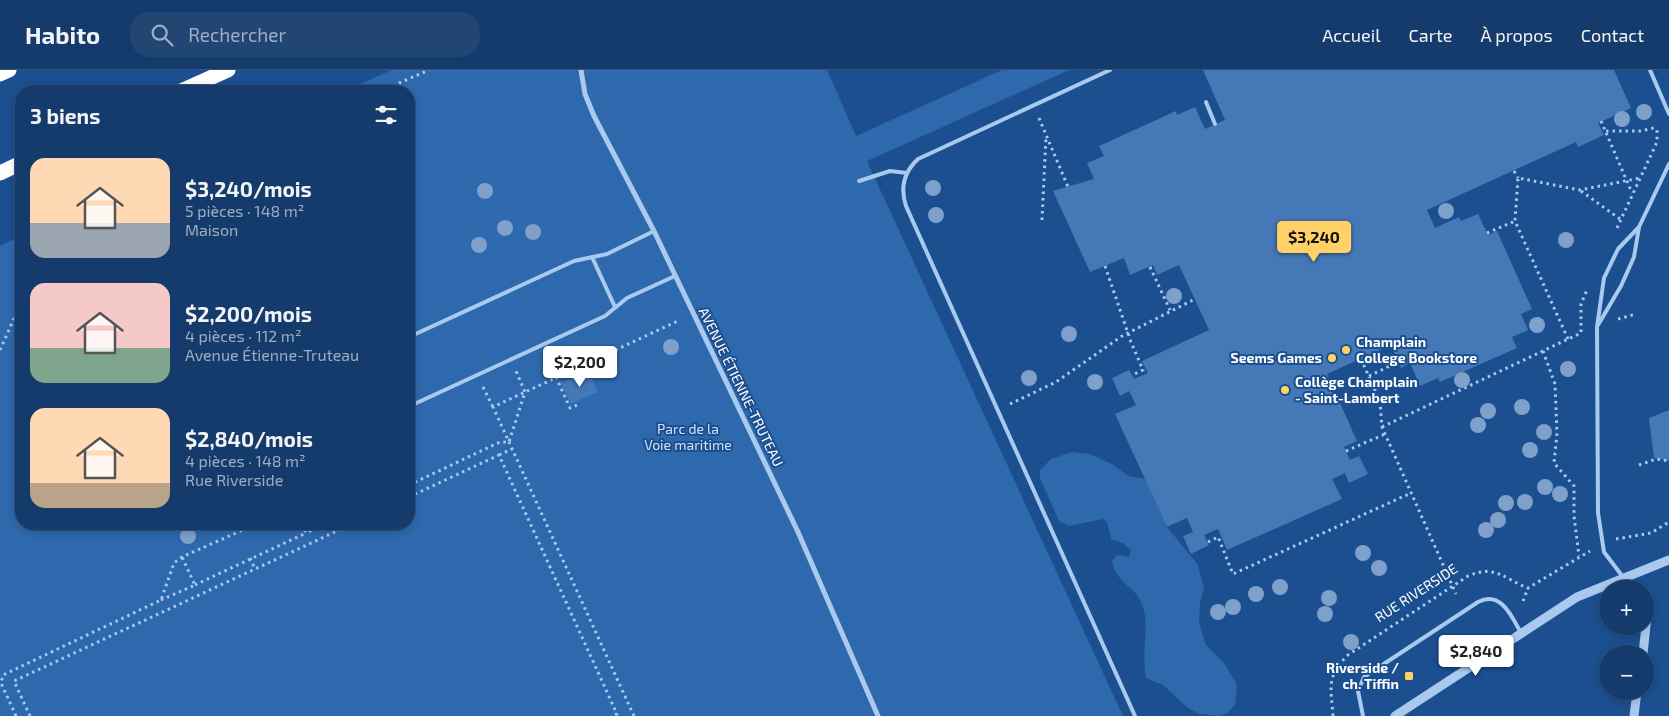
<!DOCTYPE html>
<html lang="fr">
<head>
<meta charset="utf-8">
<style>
  :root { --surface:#143b6b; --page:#214673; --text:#f1f3f6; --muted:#9dadc1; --line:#33557e; --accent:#ffd166 }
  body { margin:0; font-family:"Exo 2",sans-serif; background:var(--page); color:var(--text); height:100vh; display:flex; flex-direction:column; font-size:19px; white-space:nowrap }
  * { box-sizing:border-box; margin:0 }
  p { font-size:16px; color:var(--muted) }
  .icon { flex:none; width:28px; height:28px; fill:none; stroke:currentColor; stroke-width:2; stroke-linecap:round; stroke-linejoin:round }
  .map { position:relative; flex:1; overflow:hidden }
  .side { position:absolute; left:15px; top:15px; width:400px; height:445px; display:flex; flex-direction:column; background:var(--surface); border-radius:20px; box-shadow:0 2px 8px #0003,0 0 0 1px var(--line) }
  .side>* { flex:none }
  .tools { position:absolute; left:1599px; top:510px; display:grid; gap:10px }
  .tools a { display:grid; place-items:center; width:55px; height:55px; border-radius:50%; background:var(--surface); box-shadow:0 2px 8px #0003,0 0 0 1px var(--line); font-size:25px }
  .price { position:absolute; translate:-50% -42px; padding:0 11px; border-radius:5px; background:#fff; color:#222; font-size:16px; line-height:32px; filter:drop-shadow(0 1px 2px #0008) }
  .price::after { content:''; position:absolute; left:50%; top:30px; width:15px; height:11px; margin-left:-8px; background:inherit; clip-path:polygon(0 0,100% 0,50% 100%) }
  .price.on { background:var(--accent); color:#111 }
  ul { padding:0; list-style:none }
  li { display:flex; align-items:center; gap:15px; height:125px; padding:0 15px }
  li span { display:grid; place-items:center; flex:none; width:140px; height:100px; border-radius:15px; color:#555 }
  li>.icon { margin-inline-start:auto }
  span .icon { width:60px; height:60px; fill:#fffc; stroke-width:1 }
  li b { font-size:21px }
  h2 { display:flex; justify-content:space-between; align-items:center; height:60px; padding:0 15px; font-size:21px }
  header { display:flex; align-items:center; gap:30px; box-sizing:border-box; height:70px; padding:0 25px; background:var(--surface); border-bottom:1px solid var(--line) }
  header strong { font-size:24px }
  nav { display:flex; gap:28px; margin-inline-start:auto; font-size:18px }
  .search { width:350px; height:45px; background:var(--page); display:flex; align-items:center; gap:12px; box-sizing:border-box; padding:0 18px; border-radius:20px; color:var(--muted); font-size:19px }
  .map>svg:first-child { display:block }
</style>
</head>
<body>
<header>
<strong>Habito</strong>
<div class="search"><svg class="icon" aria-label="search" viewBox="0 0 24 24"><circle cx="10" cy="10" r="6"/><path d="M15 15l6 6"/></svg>Rechercher</div>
<nav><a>Accueil</a><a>Carte</a><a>À propos</a><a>Contact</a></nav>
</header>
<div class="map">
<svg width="1669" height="646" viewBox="0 0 1669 646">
  <rect width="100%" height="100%" fill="#1b4f8f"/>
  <!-- green -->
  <g fill="#2e69ad">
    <path d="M 392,0 L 827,0 L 856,66 L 1002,0 L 1069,0 L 867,91 L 1123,646 L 0,646 L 0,176 L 21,166 L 21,454 L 409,454 L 409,21 L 344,21 Z"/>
    <path d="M 1072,382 L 1090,384 L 1112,394 L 1128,406 L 1145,409 L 1167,457 L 1198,495 L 1204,518 L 1200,532 L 1199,553 L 1206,575 L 1224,593 L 1237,615 L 1235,634 L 1228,643 L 1219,646 L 1200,644 L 1188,638 L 1163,615 L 1146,608 C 1141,585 1150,553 1142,534 C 1135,515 1117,515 1112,491 L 1117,485 L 1129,487 L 1131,480 L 1123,473 L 1111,469 L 1107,452 L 1103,449 L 1069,456 L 1059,451 L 1040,408 L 1040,400 L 1051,389 Z"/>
  </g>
  <!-- building -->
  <g fill="#4478b7">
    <path d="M 1203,0 L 1614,0 L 1631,38 L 1598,53 L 1604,65 L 1578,77 L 1576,72 L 1427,140 L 1435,158 L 1459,147 L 1461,151 L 1478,144 L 1488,165 L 1497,161 L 1532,239 L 1521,244 L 1528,260 L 1512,267 L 1517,278 L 1440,312 L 1438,308 L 1420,316 L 1410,293 L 1401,298 L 1391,275 L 1327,304 L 1357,371 L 1344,377 L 1350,390 L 1359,386 L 1368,404 L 1349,413 L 1345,403 L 1332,409 L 1342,429 L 1227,480 L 1218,459 L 1204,465 L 1209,475 L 1191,484 L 1183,466 L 1193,462 L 1187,448 L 1167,457 L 1115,344 L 1136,335 L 1129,321 L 1120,326 L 1112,308 L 1129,300 L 1134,309 L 1148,303 L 1142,291 L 1209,260 L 1179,195 L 1157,205 L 1153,195 L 1130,205 L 1124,188 L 1090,202 L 1053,121 L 1094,109 L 1087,93 L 1104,86 L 1099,76 L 1176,41 L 1177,45 L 1195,37 L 1205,59 L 1225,50 Z"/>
    <path d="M 588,301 L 598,322 L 571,334 L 561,313 Z"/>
    <path d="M 1669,340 L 1669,391 L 1654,388 L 1649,348 Z"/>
  </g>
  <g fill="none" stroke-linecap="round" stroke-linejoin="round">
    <!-- path -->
    <g stroke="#a9c9ee" stroke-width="3" stroke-dasharray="2.5 4" stroke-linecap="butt">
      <path d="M 381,21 L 429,0"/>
      <path d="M 1039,48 L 1068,117"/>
      <path d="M 1601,51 L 1632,123"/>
      <path d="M 1606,61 L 1641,61 L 1657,57"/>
      <path d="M 1514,101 L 1518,108"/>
      <path d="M 1581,121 L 1620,149"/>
      <path d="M 1042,150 L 1046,67"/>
      <path d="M 1617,158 L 1657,72 L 1657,57"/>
      <path d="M 1487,163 L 1515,151"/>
      <path d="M 1105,196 L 1131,272 L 1143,300 L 1132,305"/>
      <path d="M 1150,197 L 1170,240"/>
      <path d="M 1618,249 L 1636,244"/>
      <path d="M 1568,269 L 1515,151 L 1518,108 L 1580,120 L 1640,108"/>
      <path d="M 0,280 L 21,233"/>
      <path d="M 1543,281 L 1555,314 L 1557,363 L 1554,393 L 1574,416 L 1574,446 L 1579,486"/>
      <path d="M 1361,289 L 1380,331 L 1382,357 L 1456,524"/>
      <path d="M 1369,306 L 1398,292"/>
      <path d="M 556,307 L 570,338 L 580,334"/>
      <path d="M 483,317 L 493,337"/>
      <path d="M 1010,334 L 1056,312 L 1122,266 L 1195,229"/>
      <path d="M 1382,357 L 1581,263 L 1581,234 L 1587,220"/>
      <path d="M 1346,381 L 1385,364"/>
      <path d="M 499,385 L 512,379"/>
      <path d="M 1639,395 L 1656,389 L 1669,391"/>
      <path d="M 409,415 L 500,372 L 509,372 L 525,322 L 516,301"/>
      <path d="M 409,427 L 499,385 L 617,644 L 611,646"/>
      <path d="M 302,454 L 306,463 L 326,454"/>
      <path d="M 1616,469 L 1651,463 L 1669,452"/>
      <path d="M 1208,472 L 1218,467 L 1233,504 L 1411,423"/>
      <path d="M 250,488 L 255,499"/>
      <path d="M 195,515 L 306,463"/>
      <path d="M 161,530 L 195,515 L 182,487"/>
      <path d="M 1523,531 L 1528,518"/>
      <path d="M 16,646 L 1,613 L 3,605 L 161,530 L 174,493 L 182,487 L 256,454"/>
      <path d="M 30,646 L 14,611 L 352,454"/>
      <path d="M 634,646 L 493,337 L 680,250"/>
      <path d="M 1333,646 C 1331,618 1326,606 1348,585 L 1468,506 C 1496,494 1504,509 1528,518 L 1590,481"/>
    </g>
    <!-- service -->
    <g stroke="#a9c9ee" stroke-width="4">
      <path d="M 1110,0 L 918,89 C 904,102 900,118 906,136 L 1135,646"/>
      <path d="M 1650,0 L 1669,44"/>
      <path d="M 1206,32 L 1215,54"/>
      <path d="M 859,111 L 890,101 L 907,103"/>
      <path d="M 592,187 L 615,237"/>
      <path d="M 1598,255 L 1621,216 L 1634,187 L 1639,157 L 1669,94"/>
      <path d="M 409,267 L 574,191 L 607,184 L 654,161"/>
      <path d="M 409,333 L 410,336 L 605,246 L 627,228 L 675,206"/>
      <path d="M 1623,507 L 1604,482 L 1598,443 L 1597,257 L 1604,208 L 1618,179 L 1639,157"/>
      <path d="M 1363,646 L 1358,621 L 1364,607 L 1478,532 C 1501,520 1512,547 1521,563"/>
    </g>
    <!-- minor -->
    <path stroke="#a9c9ee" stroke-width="5" d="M 581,0 L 585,24 L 594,46 L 654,161 L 798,462 L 878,646"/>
    <!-- tertiary -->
    <g stroke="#a9c9ee" stroke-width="9">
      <path d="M 1624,509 L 1632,519"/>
      <path d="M 1643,584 L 1647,546 L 1645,537"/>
      <path d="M 1395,646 L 1577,527 L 1669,490"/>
      <path d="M 1634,646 L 1637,621"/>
    </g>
    <!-- motorway -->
    <g stroke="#fff" stroke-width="15">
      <path d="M 0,4 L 9,0"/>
      <path d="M 181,21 L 228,0"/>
      <path d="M 0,103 L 21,93"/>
    </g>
  </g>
  <!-- trees -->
  <g fill="#7ea0ca">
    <circle cx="1644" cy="42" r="8"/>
    <circle cx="1622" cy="49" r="8"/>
    <circle cx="933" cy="118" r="8"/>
    <circle cx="485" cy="121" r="8"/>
    <circle cx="1446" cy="141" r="8"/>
    <circle cx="936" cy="145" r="8"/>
    <circle cx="505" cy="158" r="8"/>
    <circle cx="533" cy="162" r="8"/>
    <circle cx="1566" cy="170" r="8"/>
    <circle cx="479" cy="175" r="8"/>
    <circle cx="1174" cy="226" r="8"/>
    <circle cx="1537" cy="255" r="8"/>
    <circle cx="1069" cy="264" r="8"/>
    <circle cx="671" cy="277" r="8"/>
    <circle cx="1568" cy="299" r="8"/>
    <circle cx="1029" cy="308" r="8"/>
    <circle cx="1462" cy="310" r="8"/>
    <circle cx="1095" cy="312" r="8"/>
    <circle cx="1522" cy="337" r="8"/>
    <circle cx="1488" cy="341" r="8"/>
    <circle cx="1478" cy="355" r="8"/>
    <circle cx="1544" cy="362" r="8"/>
    <circle cx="1530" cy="380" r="8"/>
    <circle cx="1545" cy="417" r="8"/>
    <circle cx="1560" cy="424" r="8"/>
    <circle cx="1525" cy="432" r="8"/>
    <circle cx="1506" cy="433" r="8"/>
    <circle cx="1498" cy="450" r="8"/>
    <circle cx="1486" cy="460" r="8"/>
    <circle cx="188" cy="466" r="8"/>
    <circle cx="1363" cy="483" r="8"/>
    <circle cx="1379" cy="498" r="8"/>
    <circle cx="1280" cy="517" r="8"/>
    <circle cx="1256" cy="524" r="8"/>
    <circle cx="1329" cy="528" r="8"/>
    <circle cx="1233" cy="537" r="8"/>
    <circle cx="1218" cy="542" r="8"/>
    <circle cx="1325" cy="544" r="8"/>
    <circle cx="1351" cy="572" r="8"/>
  </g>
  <!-- markers -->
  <g fill="#ffd166" stroke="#1b4f8f" stroke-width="2">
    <circle cx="1346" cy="280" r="5"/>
    <circle cx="1332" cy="288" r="5"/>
    <circle cx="1285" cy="320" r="5"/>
    <rect x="1404" y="601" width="10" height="10" rx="2.5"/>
  </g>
  <g text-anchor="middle" stroke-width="4" stroke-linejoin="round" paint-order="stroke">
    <!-- poi labels -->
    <g font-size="14" font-weight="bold" fill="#fff" stroke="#1b4f8f" text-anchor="start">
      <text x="1356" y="277">Champlain<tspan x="1356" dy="16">College Bookstore</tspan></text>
      <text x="1322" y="293" text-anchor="end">Seems Games</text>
      <text x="1295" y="317">Collège Champlain<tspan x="1295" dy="16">- Saint-Lambert</tspan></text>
      <text x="1399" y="603" text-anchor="end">Riverside /<tspan x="1399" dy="16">ch. Tiffin</tspan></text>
    </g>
    <!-- street labels -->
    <g font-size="14" fill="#fff" stroke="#1b4f8f">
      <text transform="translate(741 317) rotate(64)" y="5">AVENUE ÉTIENNE-TRUTEAU</text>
      <text transform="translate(1416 523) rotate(-33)" y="5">RUE RIVERSIDE</text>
    </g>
    <!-- park labels -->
    <g font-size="14" fill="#cfe3fa" stroke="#1b4f8f">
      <text x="688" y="364">Parc de la<tspan x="688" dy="16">Voie maritime</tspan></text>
    </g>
  </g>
</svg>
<div class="tools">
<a>+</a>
<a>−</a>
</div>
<b class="price on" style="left:1314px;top:193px">$3,240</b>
<b class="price" style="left:580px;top:318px">$2,200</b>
<b class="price" style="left:1476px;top:607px">$2,840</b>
<section class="side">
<h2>3 biens<svg class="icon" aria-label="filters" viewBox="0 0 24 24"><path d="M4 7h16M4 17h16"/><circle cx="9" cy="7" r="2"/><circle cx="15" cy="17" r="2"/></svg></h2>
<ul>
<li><span style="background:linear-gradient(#ffd9b3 65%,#9aa5b1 0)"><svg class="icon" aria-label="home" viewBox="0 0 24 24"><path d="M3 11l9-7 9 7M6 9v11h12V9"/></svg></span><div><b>$3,240/mois</b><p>5 pièces · 148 m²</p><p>Maison</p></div></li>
<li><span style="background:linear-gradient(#f6c9c9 65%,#7fa58c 0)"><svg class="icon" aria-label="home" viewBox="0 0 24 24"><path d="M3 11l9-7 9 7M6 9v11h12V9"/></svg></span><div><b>$2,200/mois</b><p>4 pièces · 112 m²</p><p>Avenue Étienne-Truteau</p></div></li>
<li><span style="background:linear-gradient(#ffd9b3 75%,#b9a48a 0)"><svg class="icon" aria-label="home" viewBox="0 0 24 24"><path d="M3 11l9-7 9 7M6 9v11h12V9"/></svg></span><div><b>$2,840/mois</b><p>4 pièces · 148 m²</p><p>Rue Riverside</p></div></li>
</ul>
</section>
</div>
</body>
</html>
